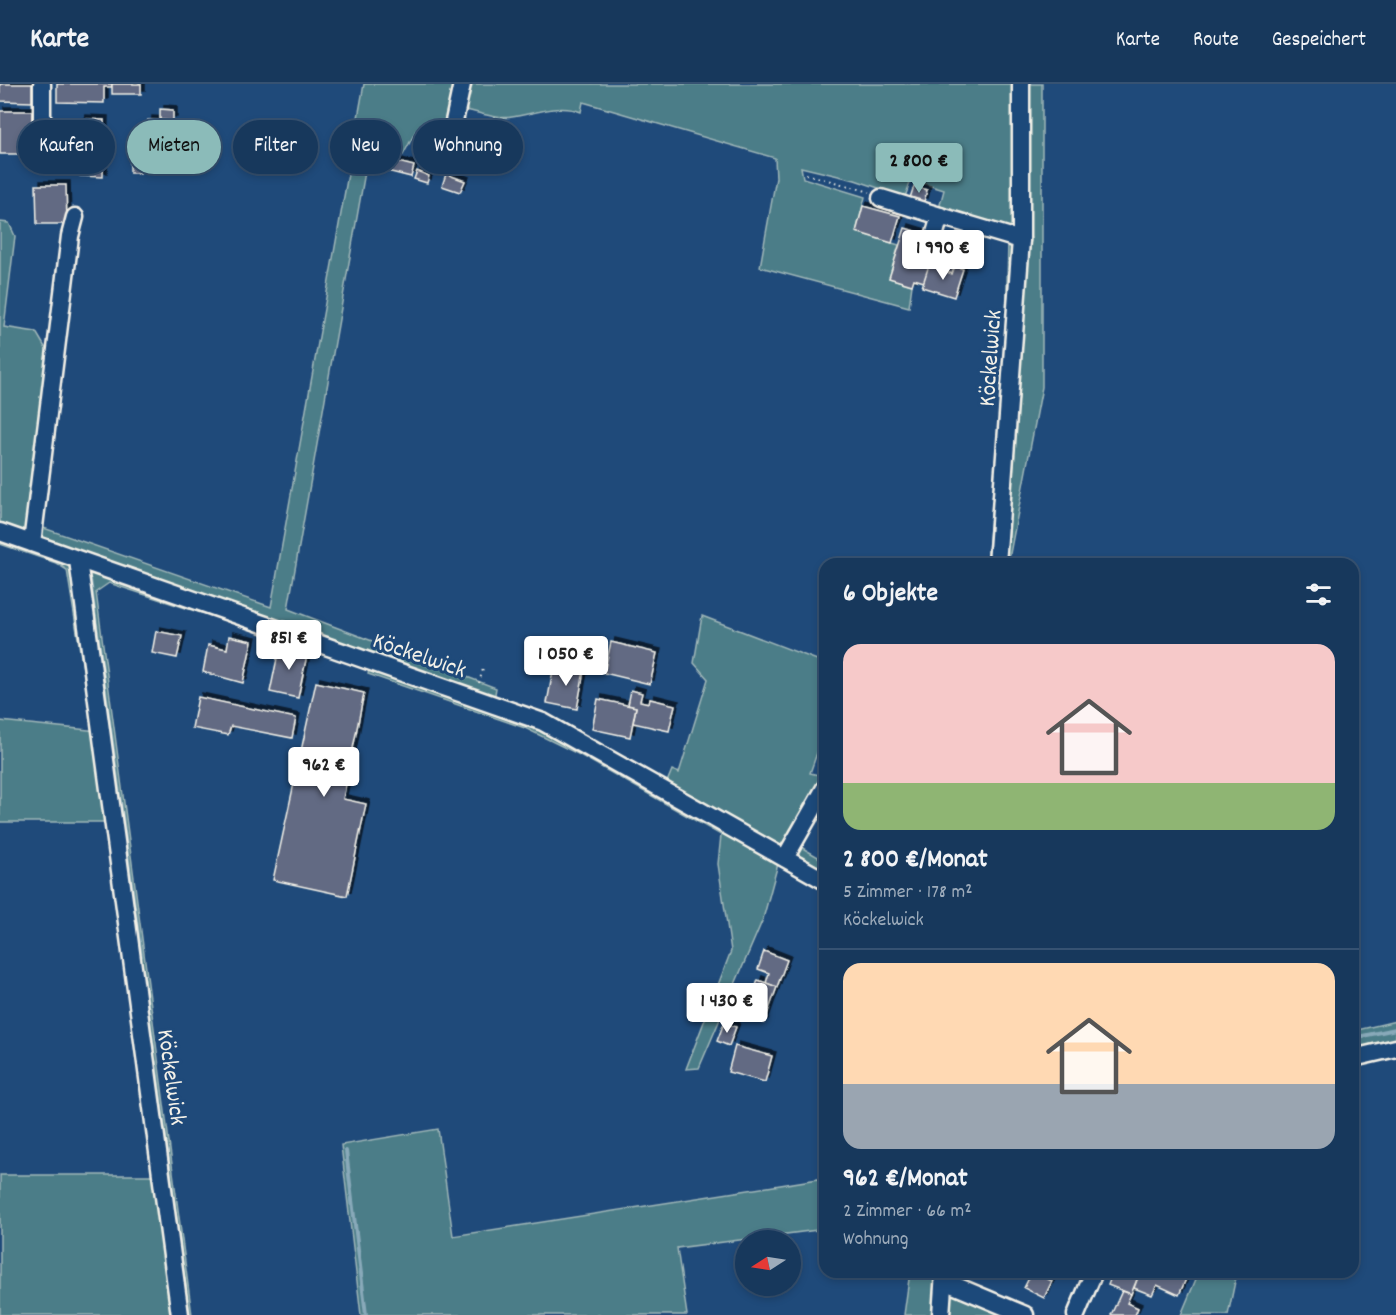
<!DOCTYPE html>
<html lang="de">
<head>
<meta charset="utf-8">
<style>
  :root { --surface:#17385c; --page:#244365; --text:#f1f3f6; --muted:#9eacbb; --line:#365272; --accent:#8bbbb9 }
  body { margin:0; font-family:Dekko,sans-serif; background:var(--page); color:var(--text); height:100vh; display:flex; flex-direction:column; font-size:22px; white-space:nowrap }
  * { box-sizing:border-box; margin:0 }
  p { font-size:20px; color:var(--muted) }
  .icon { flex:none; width:33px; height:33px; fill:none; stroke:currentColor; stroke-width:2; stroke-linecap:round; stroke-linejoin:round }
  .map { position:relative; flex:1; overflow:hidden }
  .details { position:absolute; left:819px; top:474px; width:540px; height:720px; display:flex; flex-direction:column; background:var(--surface); border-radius:18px; box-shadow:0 3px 9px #0003,0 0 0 2px var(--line) }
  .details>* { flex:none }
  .top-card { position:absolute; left:18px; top:36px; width:570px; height:54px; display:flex; gap:12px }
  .needle { width:39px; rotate:258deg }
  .controls { position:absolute; left:735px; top:1146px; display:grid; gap:12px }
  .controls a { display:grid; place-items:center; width:66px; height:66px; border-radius:50%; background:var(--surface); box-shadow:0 3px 9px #0003,0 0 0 2px var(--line); font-size:30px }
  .price { position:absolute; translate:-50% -51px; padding:0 14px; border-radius:6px; background:#fff; color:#222; font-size:20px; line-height:39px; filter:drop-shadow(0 2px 3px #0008) }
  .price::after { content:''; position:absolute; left:50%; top:36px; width:18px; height:14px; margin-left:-9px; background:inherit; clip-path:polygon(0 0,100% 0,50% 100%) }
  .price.active { background:var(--accent); color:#111 }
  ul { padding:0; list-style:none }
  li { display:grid; align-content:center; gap:12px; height:318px; padding:0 24px }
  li+li { border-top:2px solid var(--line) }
  li span { display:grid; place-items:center; height:186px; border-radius:18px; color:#555 }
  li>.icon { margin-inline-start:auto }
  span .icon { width:108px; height:108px; fill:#fffc; stroke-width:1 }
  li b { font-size:26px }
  h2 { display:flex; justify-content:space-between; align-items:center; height:72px; padding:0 24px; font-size:26px }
  .pill { padding:0 21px; border-radius:27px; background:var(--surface); box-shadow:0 3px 9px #0003,0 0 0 2px var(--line); font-size:21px; line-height:54px }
  .pill.active { background:var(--accent); color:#111 }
  header { display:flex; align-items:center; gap:36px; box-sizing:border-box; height:84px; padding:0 30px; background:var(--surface); border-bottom:2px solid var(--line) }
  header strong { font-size:28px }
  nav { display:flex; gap:33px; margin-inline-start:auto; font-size:21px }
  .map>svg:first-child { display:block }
</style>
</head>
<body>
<header>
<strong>Karte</strong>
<nav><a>Karte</a><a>Route</a><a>Gespeichert</a></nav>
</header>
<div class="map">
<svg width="1396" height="1231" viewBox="0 0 1396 1231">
  <defs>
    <filter id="shadow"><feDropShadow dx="4" dy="-4" stdDeviation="0" flood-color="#0009"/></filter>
  </defs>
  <rect width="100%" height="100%" fill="#1f4a7a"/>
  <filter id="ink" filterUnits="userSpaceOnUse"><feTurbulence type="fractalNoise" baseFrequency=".0167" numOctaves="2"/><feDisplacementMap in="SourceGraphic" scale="12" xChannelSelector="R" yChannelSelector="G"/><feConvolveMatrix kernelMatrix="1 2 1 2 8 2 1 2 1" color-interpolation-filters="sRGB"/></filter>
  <g filter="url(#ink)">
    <!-- green -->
    <g fill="#4c7d88" stroke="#a0b7b8" stroke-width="1.5">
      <path d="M 364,0 L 458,0 L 446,55 L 416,47 L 403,71 L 369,65 L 288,525 L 496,604 L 494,616 L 39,457 L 38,442 L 271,523 Z"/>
      <path d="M 466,0 L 1016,0 L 1014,147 L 938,128 L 944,106 L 911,96 L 905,113 L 855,96 L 801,83 L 803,94 L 865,113 L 856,148 L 899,161 L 889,194 L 912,201 L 909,223 L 760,183 L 776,94 L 775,74 L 583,18 L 581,28 C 560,19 533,30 512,33 C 497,36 475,27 460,25 Z"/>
      <path d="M 1026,0 L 1042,0 L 1042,303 L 1008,480 L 1002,480 Z"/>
      <path d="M 0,138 L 9,139 L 15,152 L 4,243 L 36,248 L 49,270 L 30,439 L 22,450 L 0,442 Z"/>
      <path d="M 1008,157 L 1013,160 L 993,480 L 987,480 L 1006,247 Z"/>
      <path d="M 0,453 L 73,480 L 95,629 L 90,629 L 67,486 L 56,479 L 0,460 Z"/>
      <path d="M 90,487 L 201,526 L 201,529 L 109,499 L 96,508 L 192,1231 L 183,1231 L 86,492 Z"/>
      <path d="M 702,532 L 825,579 L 825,646 L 810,689 L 823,692 L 816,714 L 782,769 L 665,703 L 672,686 L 679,689 L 708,595 L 694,579 Z"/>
      <path d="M 370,582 L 523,636 L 779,776 L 763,835 L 699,984 L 686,985 L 731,867 L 718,780 L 721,751 L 580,671 L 525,644 L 368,590 Z"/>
      <path d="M 0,637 L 98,647 L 111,738 L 0,738 Z"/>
      <path d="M 799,762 L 825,777 L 825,794 L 791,775 Z"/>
      <path d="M 1396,937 L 1396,959 L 1353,969 L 1353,947 Z"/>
      <path d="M 438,1045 L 453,1152 L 825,1094 L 825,1145 L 677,1164 L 687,1231 L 361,1231 L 341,1061 Z"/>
      <path d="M 0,1091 L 155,1091 L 175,1231 L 0,1231 Z"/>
      <path d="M 910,1188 L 938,1188 L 935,1231 L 904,1231 Z"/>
      <path d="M 1199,1188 L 1237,1188 L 1228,1231 L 1181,1231 Z"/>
      <path d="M 955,1208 L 1009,1231 L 946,1231 L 950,1210 Z"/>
    </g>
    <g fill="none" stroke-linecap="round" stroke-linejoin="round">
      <!-- stream -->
      <g stroke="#88a9b9" stroke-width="4">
        <path d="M 90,496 L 141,872"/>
        <path d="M 142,884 L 153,964"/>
        <path d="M 1353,954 L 1396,945"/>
        <path d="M 155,978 L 185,1205"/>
        <path d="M 346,1067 L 366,1231"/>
        <path d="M 187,1219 L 189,1231"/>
      </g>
    </g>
    <!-- building -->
    <g fill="#626b83" stroke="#f4f1e8" stroke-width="1.5" filter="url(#shadow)">
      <path d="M 0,0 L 32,0 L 32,18 L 0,17 Z"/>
      <path d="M 57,0 L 112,0 L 112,3 L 104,3 L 104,19 L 57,18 Z"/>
      <rect x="112" y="0" width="29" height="10"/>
      <path d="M 160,25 L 173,26 L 173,37 L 160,36 Z"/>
      <path d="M 0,27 L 32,27 L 31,70 L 0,70 Z"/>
      <path d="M 81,35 L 104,36 L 103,93 L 80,92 Z"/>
      <path d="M 148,36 L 164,37 L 164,59 L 147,59 Z"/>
      <path d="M 495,49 L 512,54 L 507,69 L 499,67 L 497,74 L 490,71 L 488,78 L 479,75 L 478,79 L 474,78 L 485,51 L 493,54 Z"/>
      <path d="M 418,51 L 440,58 L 434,74 L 413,67 Z"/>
      <path d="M 466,62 L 478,66 L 474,78 L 462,74 Z"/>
      <path d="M 31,63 L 62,63 L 62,77 L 31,76 Z"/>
      <rect x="130" y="69" width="10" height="20"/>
      <path d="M 378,73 L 414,82 L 411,93 L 375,84 Z"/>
      <path d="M 417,87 L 429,92 L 427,99 L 414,95 Z"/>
      <path d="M 446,90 L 465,97 L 460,108 L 442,102 Z"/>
      <path d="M 36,101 L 66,101 L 67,140 L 37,140 Z"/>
      <path d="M 914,102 L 927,106 L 924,118 L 910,114 Z"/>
      <path d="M 863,122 L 900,132 L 892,159 L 856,148 Z"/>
      <path d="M 905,144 L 928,151 L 920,177 L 930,181 L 924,198 L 914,195 L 912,201 L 889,194 Z"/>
      <path d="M 948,180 L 955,182 L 952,190 L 946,188 Z"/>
      <path d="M 929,181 L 952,190 L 955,182 L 963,185 L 954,213 L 922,203 Z"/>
      <path d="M 156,547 L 182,552 L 177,574 L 152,569 Z"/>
      <path d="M 229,552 L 252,557 L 243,599 L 203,588 L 208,561 L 227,565 Z"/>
      <path d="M 611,558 L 657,569 L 650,600 L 604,589 Z"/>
      <path d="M 280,560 L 308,566 L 298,614 L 270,608 Z"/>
      <path d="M 554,581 L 584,587 L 577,625 L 547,619 Z"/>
      <path d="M 316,598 L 364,609 L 343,715 L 366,720 L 347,812 L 273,796 Z"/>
      <path d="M 631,606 L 642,609 L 640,617 L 649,619 L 650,615 L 675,621 L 669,647 L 633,639 L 636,623 L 628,621 Z"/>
      <path d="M 198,613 L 296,634 L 292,654 L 231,642 L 228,651 L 192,644 Z"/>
      <path d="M 598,615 L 636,623 L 630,653 L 592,645 Z"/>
      <path d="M 825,722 L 825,739 L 820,737 Z"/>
      <path d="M 764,867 L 787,876 L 777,903 L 766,899 L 769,889 L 758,885 Z"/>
      <path d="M 758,896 L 777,903 L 764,939 L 739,930 L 746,911 L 752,913 Z"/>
      <path d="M 724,939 L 736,943 L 729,962 L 717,957 Z"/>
      <path d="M 735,962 L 772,972 L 765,998 L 728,988 Z"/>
      <path d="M 1032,1188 L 1052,1197 L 1044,1214 L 1024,1204 Z"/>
      <path d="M 1113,1188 L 1140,1188 L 1131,1210 L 1108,1201 Z"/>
      <path d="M 1140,1188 L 1189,1188 L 1179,1211 L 1157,1201 L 1152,1211 L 1134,1204 Z"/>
      <path d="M 1122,1207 L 1131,1210 L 1127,1219 L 1138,1224 L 1135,1231 L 1111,1231 Z"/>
    </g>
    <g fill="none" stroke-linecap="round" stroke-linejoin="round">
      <!-- minor casing -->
      <g stroke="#f4f1e8" stroke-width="21">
        <g id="minor">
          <path d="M 42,0 L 42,46"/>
          <path d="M 449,61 L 462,0"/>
          <path d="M 881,114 L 940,132"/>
          <path d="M 928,173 L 940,132 L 1021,156"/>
          <path d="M 0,448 L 543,638 L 825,797"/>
          <path d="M 32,459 L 70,152 L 75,133"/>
          <path d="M 78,476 L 180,1231"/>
          <path d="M 997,480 L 1021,156 L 1021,0"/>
          <path d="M 785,774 L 825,704"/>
          <path d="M 1353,974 L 1396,964"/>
          <path d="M 944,1197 L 1025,1231"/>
          <path d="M 941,1231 L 944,1188"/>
          <path d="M 1076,1231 L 1094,1188"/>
        </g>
      </g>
      <!-- path -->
      <g stroke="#f4f1e8" stroke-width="2" stroke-dasharray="1.5 4.5" stroke-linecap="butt">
        <path d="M 806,90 L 870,108"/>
        <path d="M 479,599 L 483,585"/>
      </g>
      <!-- minor -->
      <use href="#minor" stroke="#1f4a7a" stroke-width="16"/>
    </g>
  </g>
  <g text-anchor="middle" stroke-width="6" stroke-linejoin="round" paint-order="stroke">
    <!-- street labels -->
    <g font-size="24" fill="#f4f1e8" stroke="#1f4a7a">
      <text transform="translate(989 274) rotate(-86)" y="8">Köckelwick</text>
      <text transform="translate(420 570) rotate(19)" y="8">Köckelwick</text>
      <text transform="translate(173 993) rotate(82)" y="8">Köckelwick</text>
    </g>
  </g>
</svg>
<div class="controls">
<a><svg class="needle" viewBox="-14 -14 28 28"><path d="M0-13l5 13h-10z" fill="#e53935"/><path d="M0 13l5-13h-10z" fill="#9eacbb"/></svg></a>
</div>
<b class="price active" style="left:919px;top:110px">2 800 €</b>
<b class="price" style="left:943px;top:197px">1 990 €</b>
<b class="price" style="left:289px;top:587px">851 €</b>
<b class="price" style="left:566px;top:603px">1 050 €</b>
<b class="price" style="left:324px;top:714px">962 €</b>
<b class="price" style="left:727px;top:950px">1 430 €</b>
<div class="top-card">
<a class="pill">Kaufen</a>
<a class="pill active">Mieten</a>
<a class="pill">Filter</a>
<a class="pill">Neu</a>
<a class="pill">Wohnung</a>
</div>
<section class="details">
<h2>6 Objekte<svg class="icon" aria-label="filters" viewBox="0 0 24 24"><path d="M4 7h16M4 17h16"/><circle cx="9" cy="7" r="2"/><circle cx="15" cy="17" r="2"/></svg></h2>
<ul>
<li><span style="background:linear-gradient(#f6c9c9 75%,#8fb573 0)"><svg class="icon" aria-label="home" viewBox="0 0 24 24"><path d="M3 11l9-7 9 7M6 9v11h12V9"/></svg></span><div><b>2 800 €/Monat</b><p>5 Zimmer · 178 m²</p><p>Köckelwick</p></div></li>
<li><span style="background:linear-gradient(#ffd9b3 65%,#9aa5b1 0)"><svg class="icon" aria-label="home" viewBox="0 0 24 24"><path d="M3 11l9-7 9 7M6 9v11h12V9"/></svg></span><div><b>962 €/Monat</b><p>2 Zimmer · 66 m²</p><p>Wohnung</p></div></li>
</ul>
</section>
</div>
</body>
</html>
